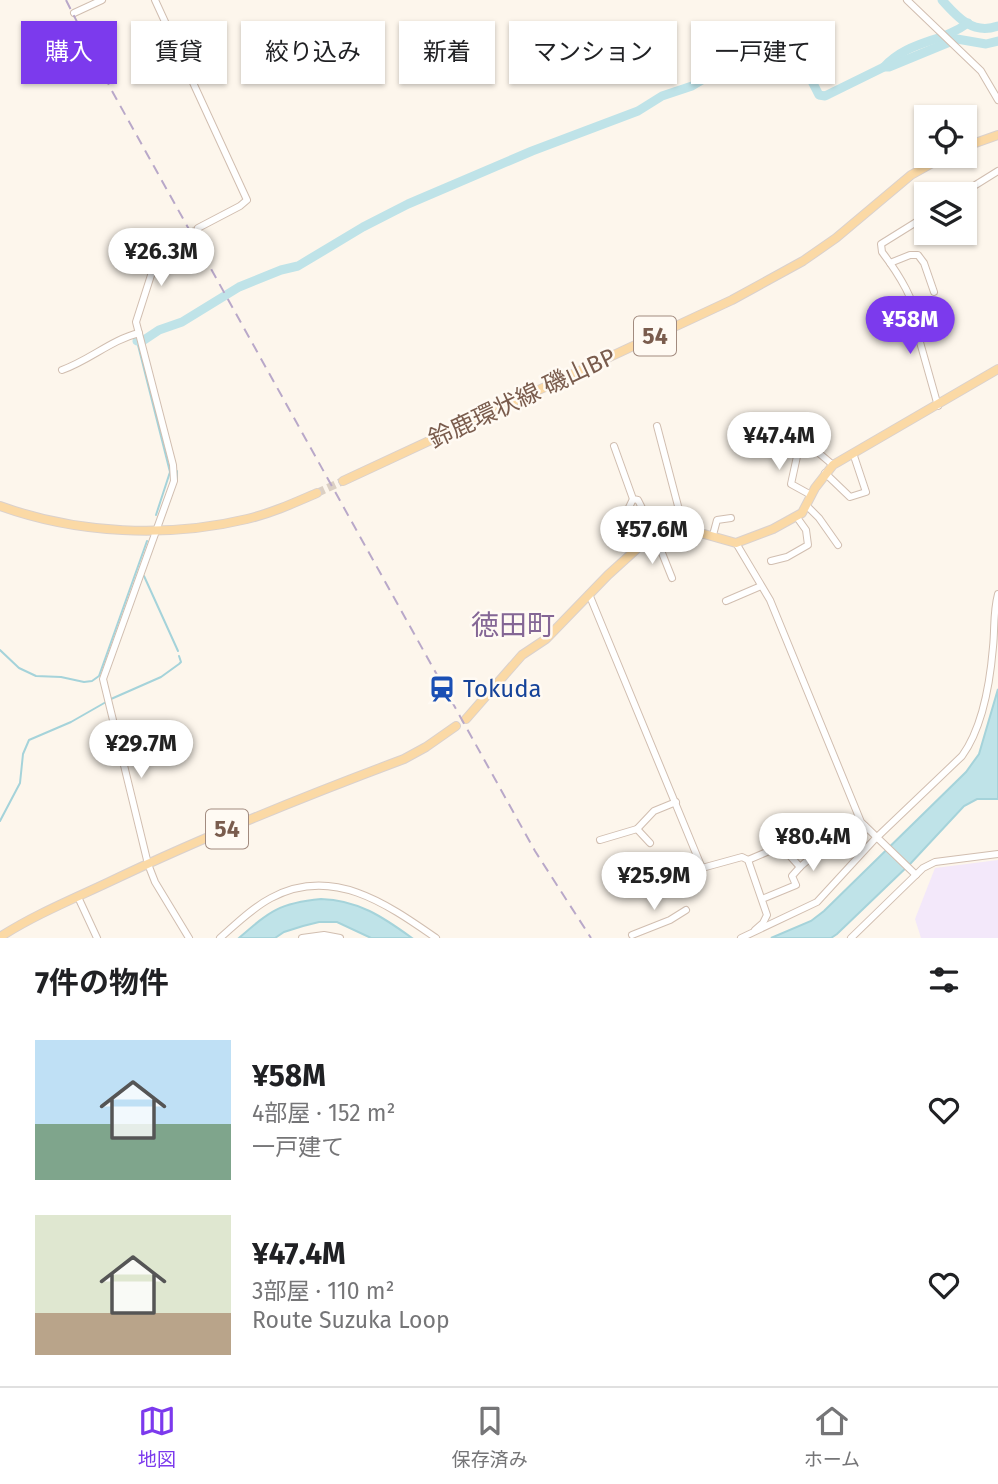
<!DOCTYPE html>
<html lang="ja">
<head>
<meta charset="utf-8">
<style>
  :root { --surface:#fff; --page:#f2f2f2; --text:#202124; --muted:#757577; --line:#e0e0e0; --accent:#7c3aed }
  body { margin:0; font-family:"Fira Sans","Noto Sans JP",sans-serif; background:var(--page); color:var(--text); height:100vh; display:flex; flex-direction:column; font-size:26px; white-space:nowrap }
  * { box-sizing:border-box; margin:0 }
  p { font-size:23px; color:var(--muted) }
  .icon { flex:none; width:38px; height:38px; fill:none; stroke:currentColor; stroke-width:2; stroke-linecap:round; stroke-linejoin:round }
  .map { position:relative; height:938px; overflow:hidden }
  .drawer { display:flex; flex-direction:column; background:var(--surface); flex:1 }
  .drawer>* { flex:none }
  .banner { position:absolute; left:21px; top:21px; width:957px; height:63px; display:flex; gap:14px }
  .controls { position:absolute; left:914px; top:105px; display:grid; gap:14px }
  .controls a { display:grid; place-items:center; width:63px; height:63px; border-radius:0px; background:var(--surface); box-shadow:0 2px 5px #0004; font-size:35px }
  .price { position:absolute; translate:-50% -60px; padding:0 16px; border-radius:24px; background:#fff; color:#222; font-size:23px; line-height:46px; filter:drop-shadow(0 2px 4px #0008) }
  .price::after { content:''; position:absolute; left:50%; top:42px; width:21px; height:16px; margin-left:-10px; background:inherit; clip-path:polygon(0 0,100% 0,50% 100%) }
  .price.active { background:var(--accent); color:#fff }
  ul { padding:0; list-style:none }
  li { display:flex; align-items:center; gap:21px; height:175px; padding:0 35px }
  li span { display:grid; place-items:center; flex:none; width:196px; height:140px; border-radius:0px; color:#555 }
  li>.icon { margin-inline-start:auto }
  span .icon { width:84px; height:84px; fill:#fffc; stroke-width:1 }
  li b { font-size:30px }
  h2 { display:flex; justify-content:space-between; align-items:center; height:84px; padding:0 35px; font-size:30px }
  .tag { padding:0 24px; border-radius:0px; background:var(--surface); box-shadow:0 2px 5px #0004; font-size:24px; line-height:63px }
  .tag.active { background:var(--accent); color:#fff }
  .dock { display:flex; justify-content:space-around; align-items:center; height:98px; border-top:2px solid var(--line); background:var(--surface); font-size:19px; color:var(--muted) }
  .dock a { display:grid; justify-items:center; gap:4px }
  .dock .active { color:var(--accent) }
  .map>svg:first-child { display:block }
</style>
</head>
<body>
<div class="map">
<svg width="998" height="938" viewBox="0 0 998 938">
  <rect width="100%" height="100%" fill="#fdf6ec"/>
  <!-- education -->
  <path fill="#f3e8fa" d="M 998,860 L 998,938 L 921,938 L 915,919 L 935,868 Z"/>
  <!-- water -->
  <g fill="#bfe3e8" stroke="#a5d3da" stroke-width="2">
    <path d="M 998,689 L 998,799 L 977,799 L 964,806 L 911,863 L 837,934 L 831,938 L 771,938 L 811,921 L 824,911 L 966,772 L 979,754 Z"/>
    <path d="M 321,899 C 358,900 383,917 412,938 L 371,938 L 337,922 L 319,922 L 303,926 L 284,932 L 275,938 L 239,938 C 270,911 279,903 321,899 Z"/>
  </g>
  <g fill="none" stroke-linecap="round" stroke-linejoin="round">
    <!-- stream -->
    <g stroke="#a5d3da" stroke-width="2">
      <path d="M 137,341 L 170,472 L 156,515"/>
      <path d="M 177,471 L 177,480"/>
      <path d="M 144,576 L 178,651"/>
      <path d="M 0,650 L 19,668 L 36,676 L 61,677 L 84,682 L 92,681 L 99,676 L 147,541"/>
      <path d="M 111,699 L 161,677 L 179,664 L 181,662 L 179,656"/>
      <path d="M 0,821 L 20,783 L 23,754 L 29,740 L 71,722 L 106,702"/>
    </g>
    <!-- river -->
    <g stroke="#bfe3e8" stroke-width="9">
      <path d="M 942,0 C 958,18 973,35 998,26"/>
      <path d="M 884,67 C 909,40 941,43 968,23"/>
      <path d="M 137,341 L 144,340 L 159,330 L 182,322 L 239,287 L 281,270 L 298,266 L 363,227 L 408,204 L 532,151 L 638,111 L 662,96 L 692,86 L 719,70 L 735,66 L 745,58 L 782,42 L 792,42 L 819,95 L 825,96 L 884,67 L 889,67 L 957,39 L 986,44 L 998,41"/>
    </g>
    <!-- minor-tunnel -->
    <path stroke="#dcd0c4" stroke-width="6" stroke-dasharray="6 3" stroke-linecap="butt" d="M 185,235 L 198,228"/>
    <!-- major-tunnel -->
    <path stroke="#dcd0c4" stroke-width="8" stroke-dasharray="8 4" stroke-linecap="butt" d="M 317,493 L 343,481"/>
    <!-- minor casing -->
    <g stroke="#d1beb0" stroke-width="8">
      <g id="minor">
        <path d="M 155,0 L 247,200 L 240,206 L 198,228"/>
        <path d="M 907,0 L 981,71 L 998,100"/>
        <path d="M 74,13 L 102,0"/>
        <path d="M 961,194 L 998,171"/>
        <path d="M 926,216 L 881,244 L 882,252 C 895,269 921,307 916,328 L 938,406"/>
        <path d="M 185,235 L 161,244 L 136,322 L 173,465 L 174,481 L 103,679 L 148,864 L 155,882 L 189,938"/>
        <path d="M 890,263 L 910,255 L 918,255 L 924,263 L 934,292"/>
        <path d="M 62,370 C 90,360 111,340 139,333"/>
        <path d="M 789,419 L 801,438 L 791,484 L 811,495"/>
        <path d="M 657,426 L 678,506 L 688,534"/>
        <path d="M 801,438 L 833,465"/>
        <path d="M 614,446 L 633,499 L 638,500 L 648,520 L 655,543"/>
        <path d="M 825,473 L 850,497 L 866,492 L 853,453"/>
        <path d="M 633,499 L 623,520 L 635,541"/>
        <path d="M 806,505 L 819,518 L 838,545"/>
        <path d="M 713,535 L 717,520 L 731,518"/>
        <path d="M 658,543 L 672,578"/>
        <path d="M 736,543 L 770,600 L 861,822 L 916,875"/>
        <path d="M 771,561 L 787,557 L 808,545 L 806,530 L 796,516"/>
        <path d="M 589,594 L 702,868 L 742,857 L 748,860 L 767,915 L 763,923 L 755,930"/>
        <path d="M 726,601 L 761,586"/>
        <path d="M 637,829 L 650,843"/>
        <path d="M 600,840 L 637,829 L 654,811 L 676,802"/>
        <path d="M 748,860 L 781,846 L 800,867 C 819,848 846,844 865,826"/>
        <path d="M 78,897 L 97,938"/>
        <path d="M 762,899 L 796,885 L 792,876 L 800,867"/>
        <path d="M 632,935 L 670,920 L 686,910"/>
        <path d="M 220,938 C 236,924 252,908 271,898 C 332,865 387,904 436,938"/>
        <path d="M 302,938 L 324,935 L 340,938"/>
        <path d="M 741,938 L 817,902 L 874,840 L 962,756 C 983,727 990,683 993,647 C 995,628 993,613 998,594"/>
        <path d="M 851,938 L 923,868 L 935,862 L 998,854"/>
      </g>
    </g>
    <!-- major casing -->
    <g stroke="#dad1cd" stroke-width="10">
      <g id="major">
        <path d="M 964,147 L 998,135"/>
        <path d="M 343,481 L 732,300 L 803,261 L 836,238 L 911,175 L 945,156"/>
        <path d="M 0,506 C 77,534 168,538 247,519 C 272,513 294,503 317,493"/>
        <path d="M 466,719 L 522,655 L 546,639 L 608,575 L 640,546 L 661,543 L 697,532 L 736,543 L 773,529 L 802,513 L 815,488 L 833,465 L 998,369"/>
        <path d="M 0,937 C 34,915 73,899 109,882 C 205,836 305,796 404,759 L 426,747 L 456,726"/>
      </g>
    </g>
    <!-- minor -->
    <use href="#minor" stroke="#fff" stroke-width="6"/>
    <!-- major -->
    <use href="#major" stroke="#fbd9a5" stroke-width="8"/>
    <!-- rail -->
    <path stroke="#b9a8c9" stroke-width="2" stroke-dasharray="10 7" stroke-linecap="butt" d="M 66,0 L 112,91 L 535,851 L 591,938"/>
  </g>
  <!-- icons -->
  <defs>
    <g id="station-bare" transform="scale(2.1)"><path d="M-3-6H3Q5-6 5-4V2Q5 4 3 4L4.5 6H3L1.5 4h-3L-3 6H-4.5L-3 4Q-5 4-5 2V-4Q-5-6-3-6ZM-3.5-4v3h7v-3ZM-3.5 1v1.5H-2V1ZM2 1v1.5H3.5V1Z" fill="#1a4fb4" stroke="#fffaf3" stroke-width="2.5" paint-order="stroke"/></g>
  </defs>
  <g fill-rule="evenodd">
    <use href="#station-bare" x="442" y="689"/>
  </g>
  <g text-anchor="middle" stroke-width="5" stroke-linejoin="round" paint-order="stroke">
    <!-- shield labels -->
    <g fill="#fffaf3" stroke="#a28b7f" stroke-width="2">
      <rect x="634" y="316.5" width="42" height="39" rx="5"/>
      <rect x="206" y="809.5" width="42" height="39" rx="5"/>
    </g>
    <g font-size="23" font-weight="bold" fill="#7a5c4d">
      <text x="655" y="344">54</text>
      <text x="227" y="837">54</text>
    </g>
    <!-- street labels -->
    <g font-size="24" fill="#7a5c4d" stroke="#fffaf3">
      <text transform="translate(522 398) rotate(-25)" y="8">鈴鹿環状線 磯山BP</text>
    </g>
    <!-- transit labels -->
    <g font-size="24" fill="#164399" stroke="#fffaf3" text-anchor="start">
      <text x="463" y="697">Tokuda</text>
    </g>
    <!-- quarter labels -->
    <g font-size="28" fill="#846695" stroke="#fffaf3">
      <text x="513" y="635">徳田町</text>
    </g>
  </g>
</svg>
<div class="controls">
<a><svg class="icon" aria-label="locate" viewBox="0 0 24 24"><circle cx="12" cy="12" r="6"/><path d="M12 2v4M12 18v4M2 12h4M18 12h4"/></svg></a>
<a><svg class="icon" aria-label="layers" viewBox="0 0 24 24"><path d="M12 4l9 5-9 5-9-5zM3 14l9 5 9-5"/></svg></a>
</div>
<b class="price" style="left:161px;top:288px">¥26.3M</b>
<b class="price active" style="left:910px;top:356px">¥58M</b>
<b class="price" style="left:779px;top:472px">¥47.4M</b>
<b class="price" style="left:652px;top:566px">¥57.6M</b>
<b class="price" style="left:141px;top:780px">¥29.7M</b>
<b class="price" style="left:813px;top:873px">¥80.4M</b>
<b class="price" style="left:654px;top:912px">¥25.9M</b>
<div class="banner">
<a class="tag active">購入</a>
<a class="tag">賃貸</a>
<a class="tag">絞り込み</a>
<a class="tag">新着</a>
<a class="tag">マンション</a>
<a class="tag">一戸建て</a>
</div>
</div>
<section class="drawer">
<h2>7件の物件<svg class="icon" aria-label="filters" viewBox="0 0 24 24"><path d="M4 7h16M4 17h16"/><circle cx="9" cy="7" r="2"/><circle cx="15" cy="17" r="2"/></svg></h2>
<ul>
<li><span style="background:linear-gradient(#bfe0f5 60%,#7fa58c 0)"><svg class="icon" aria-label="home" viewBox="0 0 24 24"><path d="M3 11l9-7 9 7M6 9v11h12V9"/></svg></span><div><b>¥58M</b><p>4部屋 · 152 m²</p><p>一戸建て</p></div><svg class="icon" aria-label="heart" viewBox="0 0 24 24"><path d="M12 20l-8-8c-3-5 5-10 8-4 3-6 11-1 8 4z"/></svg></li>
<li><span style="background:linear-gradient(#dfe7d0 70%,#b9a48a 0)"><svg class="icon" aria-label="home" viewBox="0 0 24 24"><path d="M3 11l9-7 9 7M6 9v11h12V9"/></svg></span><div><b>¥47.4M</b><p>3部屋 · 110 m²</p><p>Route Suzuka Loop</p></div><svg class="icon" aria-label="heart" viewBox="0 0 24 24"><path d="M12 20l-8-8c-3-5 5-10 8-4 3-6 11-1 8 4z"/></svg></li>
</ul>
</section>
<nav class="dock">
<a class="active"><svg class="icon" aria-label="map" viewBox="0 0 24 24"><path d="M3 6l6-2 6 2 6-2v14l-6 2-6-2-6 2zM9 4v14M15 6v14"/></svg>地図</a>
<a><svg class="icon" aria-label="saved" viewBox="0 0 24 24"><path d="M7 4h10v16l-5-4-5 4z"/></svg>保存済み</a>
<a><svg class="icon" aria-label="home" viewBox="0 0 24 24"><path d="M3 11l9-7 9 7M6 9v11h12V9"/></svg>ホーム</a>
</nav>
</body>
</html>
